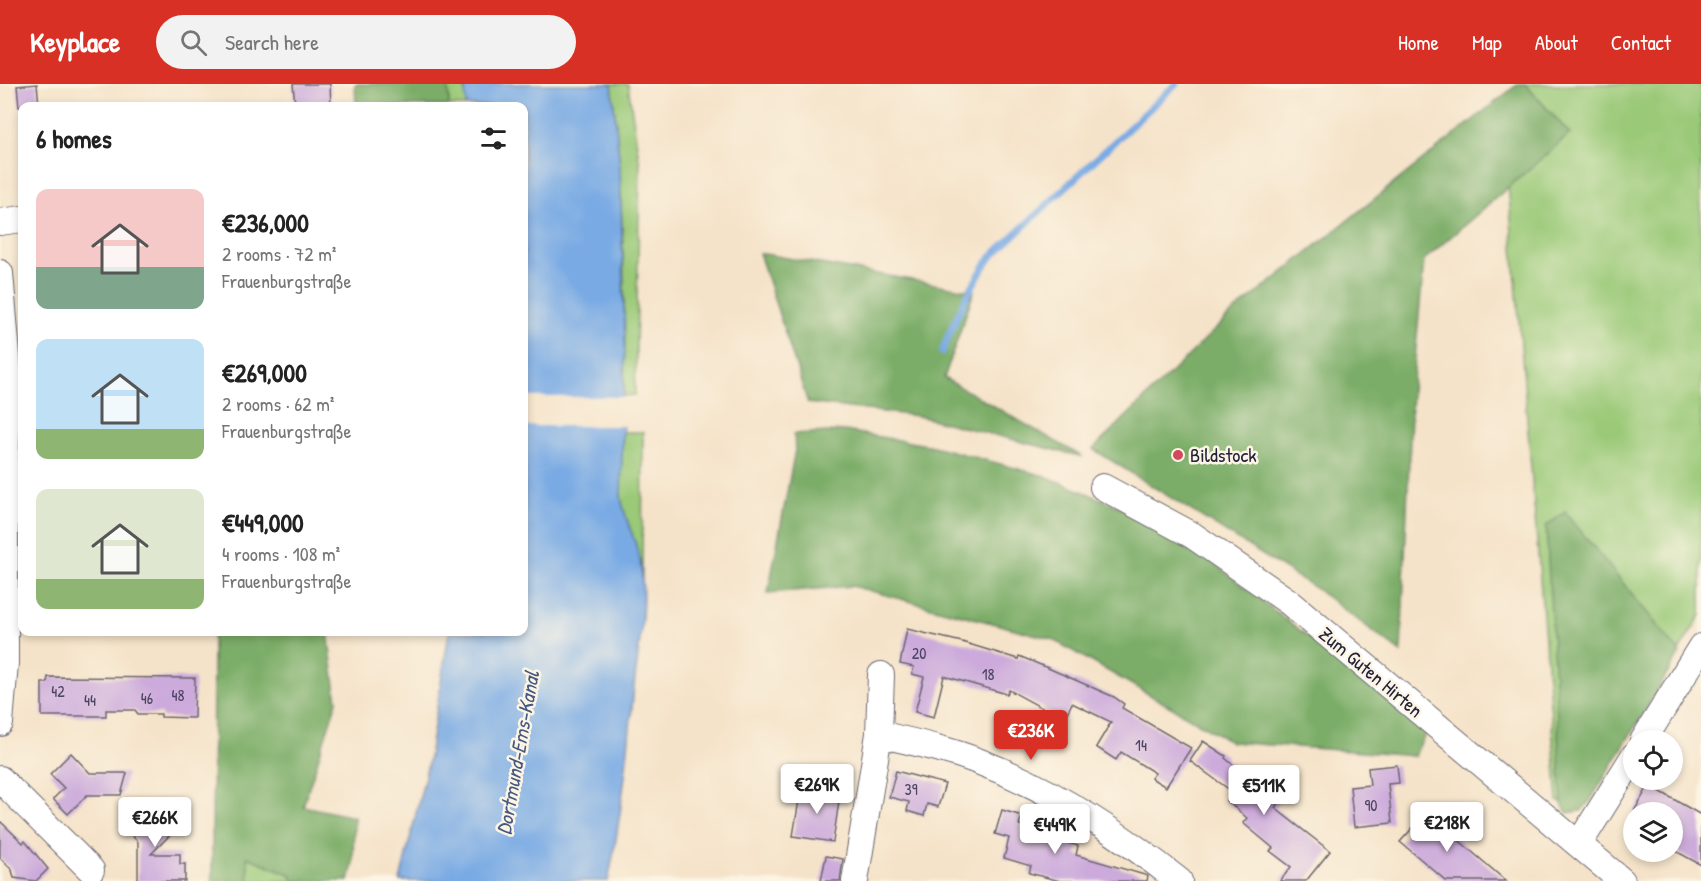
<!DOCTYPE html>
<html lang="en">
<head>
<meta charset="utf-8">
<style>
  :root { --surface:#fff; --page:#f2f2f2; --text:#222; --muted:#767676; --accent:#d93025 }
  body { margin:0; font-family:"Patrick Hand",sans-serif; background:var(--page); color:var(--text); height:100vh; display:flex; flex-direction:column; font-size:22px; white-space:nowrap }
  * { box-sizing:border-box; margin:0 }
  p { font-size:20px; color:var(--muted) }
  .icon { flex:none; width:33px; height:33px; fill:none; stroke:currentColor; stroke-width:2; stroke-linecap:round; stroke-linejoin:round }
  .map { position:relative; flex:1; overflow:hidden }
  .panel { position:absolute; left:18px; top:18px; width:510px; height:534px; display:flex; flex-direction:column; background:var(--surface); border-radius:12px; box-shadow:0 3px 9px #0003 }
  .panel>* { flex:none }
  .controls { position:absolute; left:1623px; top:646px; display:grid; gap:12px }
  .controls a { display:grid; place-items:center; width:60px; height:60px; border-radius:50%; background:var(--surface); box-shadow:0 3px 9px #0003; font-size:30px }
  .price { position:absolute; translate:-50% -51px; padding:0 14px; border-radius:6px; background:#fff; color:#222; font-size:20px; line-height:39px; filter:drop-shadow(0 2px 3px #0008) }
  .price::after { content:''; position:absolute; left:50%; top:36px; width:18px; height:14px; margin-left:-9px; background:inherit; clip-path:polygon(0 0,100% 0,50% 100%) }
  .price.on { background:var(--accent); color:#fff }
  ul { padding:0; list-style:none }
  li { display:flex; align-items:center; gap:18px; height:150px; padding:0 18px }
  li span { display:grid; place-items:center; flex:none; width:168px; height:120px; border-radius:12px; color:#555 }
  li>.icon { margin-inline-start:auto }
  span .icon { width:72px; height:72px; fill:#fffc; stroke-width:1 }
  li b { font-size:26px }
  h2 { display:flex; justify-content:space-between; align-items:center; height:72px; padding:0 18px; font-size:26px }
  header { display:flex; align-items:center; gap:36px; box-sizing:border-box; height:84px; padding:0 30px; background:var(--accent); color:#fff }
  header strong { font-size:28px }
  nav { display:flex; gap:33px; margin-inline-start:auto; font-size:21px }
  .search { width:420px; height:54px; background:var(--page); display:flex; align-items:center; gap:15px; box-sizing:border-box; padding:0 21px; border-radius:33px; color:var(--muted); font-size:22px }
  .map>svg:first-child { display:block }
</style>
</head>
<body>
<header>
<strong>Keyplace</strong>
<div class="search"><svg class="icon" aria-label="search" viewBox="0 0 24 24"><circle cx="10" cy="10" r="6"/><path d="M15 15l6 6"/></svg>Search here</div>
<nav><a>Home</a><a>Map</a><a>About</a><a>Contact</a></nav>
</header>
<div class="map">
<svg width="1701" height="797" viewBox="0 0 1701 797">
  <rect width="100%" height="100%" fill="#fcf5e5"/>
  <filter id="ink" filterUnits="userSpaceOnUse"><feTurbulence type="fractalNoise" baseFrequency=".0167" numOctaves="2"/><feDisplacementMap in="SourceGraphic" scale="12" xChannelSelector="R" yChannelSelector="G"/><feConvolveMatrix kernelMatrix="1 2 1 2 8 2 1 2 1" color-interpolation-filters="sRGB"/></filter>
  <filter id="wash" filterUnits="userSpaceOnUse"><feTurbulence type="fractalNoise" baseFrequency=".008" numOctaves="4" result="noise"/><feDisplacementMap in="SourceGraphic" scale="24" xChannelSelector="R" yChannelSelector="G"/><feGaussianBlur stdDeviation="1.35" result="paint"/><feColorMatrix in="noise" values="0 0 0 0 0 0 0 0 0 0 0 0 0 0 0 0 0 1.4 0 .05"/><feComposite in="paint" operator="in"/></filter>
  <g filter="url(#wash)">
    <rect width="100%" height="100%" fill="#f5e3c9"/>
    <!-- green -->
    <g fill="#9ac977" stroke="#5e7659" stroke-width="1.5">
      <path d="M 448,0 L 465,0 L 466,22 L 449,22 Z"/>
      <path d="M 612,0 L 628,0 L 640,82 L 635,311 L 623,312 C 627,208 622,103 612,0 Z"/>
      <path d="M 1525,0 L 1701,0 L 1701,531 L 1581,727 L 1558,717 L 1506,75 L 1557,36 Z"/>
      <path d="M 622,348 L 643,348 L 642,496 C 641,472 629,452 623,428 C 617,403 621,374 622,348 Z"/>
      <path d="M 246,772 L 292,791 L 292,797 L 249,797 Z"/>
    </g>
    <!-- forest -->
    <g fill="#7bad68" stroke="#4e6852" stroke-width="1.5">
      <path d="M 355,0 L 448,0 L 449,22 L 356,22 Z"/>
      <path d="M 1518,0 L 1525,0 L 1570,50 L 1424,176 L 1412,307 L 1401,568 L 1315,504 L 1093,365 L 1232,229 Z"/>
      <path d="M 759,169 L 974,207 L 944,294 L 1083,373 L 918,332 L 808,319 Z"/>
      <path d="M 845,347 L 933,362 L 1045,392 L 1130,427 L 1202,470 L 1428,646 L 1414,672 L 1232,658 L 1052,555 L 852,502 L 768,509 L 795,366 L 794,350 Z"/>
      <path d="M 1565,428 L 1680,569 L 1590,717 L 1581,727 L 1567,729 L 1562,720 L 1546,442 Z"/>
      <path d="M 213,548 L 328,548 L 337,617 L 303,722 L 354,733 L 353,779 L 349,797 L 292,797 L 292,791 L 247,773 L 249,797 L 212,797 Z"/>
    </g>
    <!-- water -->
    <path fill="#79aae4" stroke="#4e6690" stroke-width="1.5" d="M 465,0 L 612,0 L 620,82 L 625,261 L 621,412 C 624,437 639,459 641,483 C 646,521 639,563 634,602 C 628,667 622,732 608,797 L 400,797 L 428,679 L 449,548 L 524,548 L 524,22 L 466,22 Z"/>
    <!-- pier -->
    <path fill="#f5e3c9" d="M 524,313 L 626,313 L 625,342 L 524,342 Z"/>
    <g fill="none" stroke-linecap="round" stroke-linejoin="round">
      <!-- stream -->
      <path stroke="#79aae4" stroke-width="7" d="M 942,268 C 955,233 969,204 991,173 L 1176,0"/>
    </g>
    <g id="blocks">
      <!-- building -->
      <g fill="#ccaadb">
        <path d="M 37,0 L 39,21 L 19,23 L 17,2 Z"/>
        <path d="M 293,0 L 330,0 L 331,22 L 295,20 Z"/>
        <path d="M 907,545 L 962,558 L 1018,575 L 1019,572 L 1048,584 L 1114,613 L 1124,620 L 1122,624 L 1191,664 L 1166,703 L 1151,694 L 1155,689 L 1121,668 L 1116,676 L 1096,663 L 1111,638 L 1072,619 L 1064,636 L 1009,606 L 1007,610 L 944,592 L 934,633 L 915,628 L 924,593 L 912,590 L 914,583 L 900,580 Z"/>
        <path d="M 48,593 L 195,594 L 194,634 L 161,633 L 161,630 L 138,630 L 135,626 L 106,626 L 106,632 L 42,632 L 42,599 L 47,599 Z"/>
        <path d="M 1203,657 L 1226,672 L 1225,674 L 1279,718 L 1275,724 L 1330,767 L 1306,797 L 1280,797 L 1291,783 L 1270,767 L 1273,764 L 1243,739 L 1247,734 L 1227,717 L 1234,709 L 1190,677 Z"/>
        <path d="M 71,669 L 90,689 L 127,689 L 121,711 L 87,711 L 68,730 L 53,715 L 64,704 L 50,690 Z"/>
        <path d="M 1397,681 L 1399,699 L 1388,700 L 1392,739 L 1354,743 L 1350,703 L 1370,701 L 1368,684 Z"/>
        <path d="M 896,687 L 945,700 L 938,723 L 927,720 L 924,732 L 907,727 L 909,718 L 889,713 Z"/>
        <path d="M 1649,701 L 1701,731 L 1701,781 L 1672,765 L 1672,729 L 1633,729 Z"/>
        <path d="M 801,704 L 840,710 L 833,758 L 793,752 Z"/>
        <path d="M 151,720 L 176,745 L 151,770 L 180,770 L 180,780 L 185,780 L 185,797 L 138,797 L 138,758 L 126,745 Z"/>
        <path d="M 1002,726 L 1022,732 L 1019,741 L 1059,752 L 1058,756 L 1078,762 L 1076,771 L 1148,792 L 1147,797 L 1060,797 L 1029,789 L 1031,782 L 1004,774 L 1009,754 L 995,750 Z"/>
        <path d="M 1426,729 L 1456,754 L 1506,797 L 1446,797 L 1430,783 L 1400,758 Z"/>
        <path d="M 0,737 L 23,759 L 25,757 L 48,785 L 36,797 L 14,794 L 12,786 L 0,774 Z"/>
        <path d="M 826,772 L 843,775 L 840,797 L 821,797 Z"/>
      </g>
    </g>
  </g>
  <g filter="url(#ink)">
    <use href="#blocks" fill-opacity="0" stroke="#6c666d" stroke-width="1.5"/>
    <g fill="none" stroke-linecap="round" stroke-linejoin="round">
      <!-- minor casing -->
      <g stroke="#6c666d" stroke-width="28">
        <g id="minor">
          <path d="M 0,138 L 22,135"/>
          <path d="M 0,189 L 9,295 L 5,392 L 5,579 L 0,639"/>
          <path d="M 1103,403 L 1192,451 L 1289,518 L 1622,797"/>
          <path d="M 879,650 C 913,658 947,665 980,678 C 1051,705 1119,749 1179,797"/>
          <path d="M 1643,657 L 1701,563"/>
          <path d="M 0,695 L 91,786"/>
          <path d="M 1579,760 L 1634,672"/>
          <path d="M 855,797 L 879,650 L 881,591"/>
        </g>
      </g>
      <!-- minor -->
      <use href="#minor" stroke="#fff" stroke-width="26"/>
    </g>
  </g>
  <!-- markers -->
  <circle fill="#d1495b" stroke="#fcf5e5" stroke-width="2" cx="1178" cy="371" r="6"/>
  <g text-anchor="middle" stroke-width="5" stroke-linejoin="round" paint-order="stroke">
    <!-- number labels -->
    <g font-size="16" fill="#4c4463">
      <text x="919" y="575">20</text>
      <text x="988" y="596">18</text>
      <text x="58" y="613">42</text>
      <text x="178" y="617">48</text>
      <text x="147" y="620">46</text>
      <text x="90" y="622">44</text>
      <text x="1141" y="667">14</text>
      <text x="911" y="711">39</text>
      <text x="1371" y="727">90</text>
    </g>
    <!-- poi labels -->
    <g font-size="20" fill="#22223b" stroke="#fcf5e5" text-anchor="start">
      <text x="1190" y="378">Bildstock</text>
    </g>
    <!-- street labels -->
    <g font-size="20" fill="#22223b" stroke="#fcf5e5">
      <text transform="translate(1371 588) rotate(40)" y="7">Zum Guten Hirten</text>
    </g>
    <!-- water labels -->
    <g font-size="21" font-style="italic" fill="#45587f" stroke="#fcf5e5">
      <text transform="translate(518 669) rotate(-80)" y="7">Dortmund-Ems-Kanal</text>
    </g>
  </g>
</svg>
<div class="controls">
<a><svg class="icon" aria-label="locate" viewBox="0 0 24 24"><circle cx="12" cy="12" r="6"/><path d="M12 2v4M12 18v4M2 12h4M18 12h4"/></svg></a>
<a><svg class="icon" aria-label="layers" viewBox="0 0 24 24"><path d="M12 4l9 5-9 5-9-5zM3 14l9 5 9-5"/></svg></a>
</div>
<b class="price on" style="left:1031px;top:677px">€236K</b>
<b class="price" style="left:817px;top:731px">€269K</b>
<b class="price" style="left:1264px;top:732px">€511K</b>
<b class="price" style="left:155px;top:764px">€266K</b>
<b class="price" style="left:1447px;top:769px">€218K</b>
<b class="price" style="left:1055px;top:771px">€449K</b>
<section class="panel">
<h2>6 homes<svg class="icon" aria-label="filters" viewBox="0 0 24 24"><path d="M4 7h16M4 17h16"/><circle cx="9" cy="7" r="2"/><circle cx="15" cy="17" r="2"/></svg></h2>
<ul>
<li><span style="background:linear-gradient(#f6c9c9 65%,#7fa58c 0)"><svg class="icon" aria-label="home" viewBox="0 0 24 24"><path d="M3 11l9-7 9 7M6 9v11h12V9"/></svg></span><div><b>€236,000</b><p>2 rooms · 72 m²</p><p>Frauenburgstraße</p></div></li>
<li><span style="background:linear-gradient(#bfe0f5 75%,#8fb573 0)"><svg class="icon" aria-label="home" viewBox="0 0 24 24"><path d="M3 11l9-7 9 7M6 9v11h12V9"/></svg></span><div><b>€269,000</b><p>2 rooms · 62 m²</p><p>Frauenburgstraße</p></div></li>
<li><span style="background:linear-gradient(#dfe7d0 75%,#8fb573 0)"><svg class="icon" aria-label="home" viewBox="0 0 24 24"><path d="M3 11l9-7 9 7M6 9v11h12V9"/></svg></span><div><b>€449,000</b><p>4 rooms · 108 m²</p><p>Frauenburgstraße</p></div></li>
</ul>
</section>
</div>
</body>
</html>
